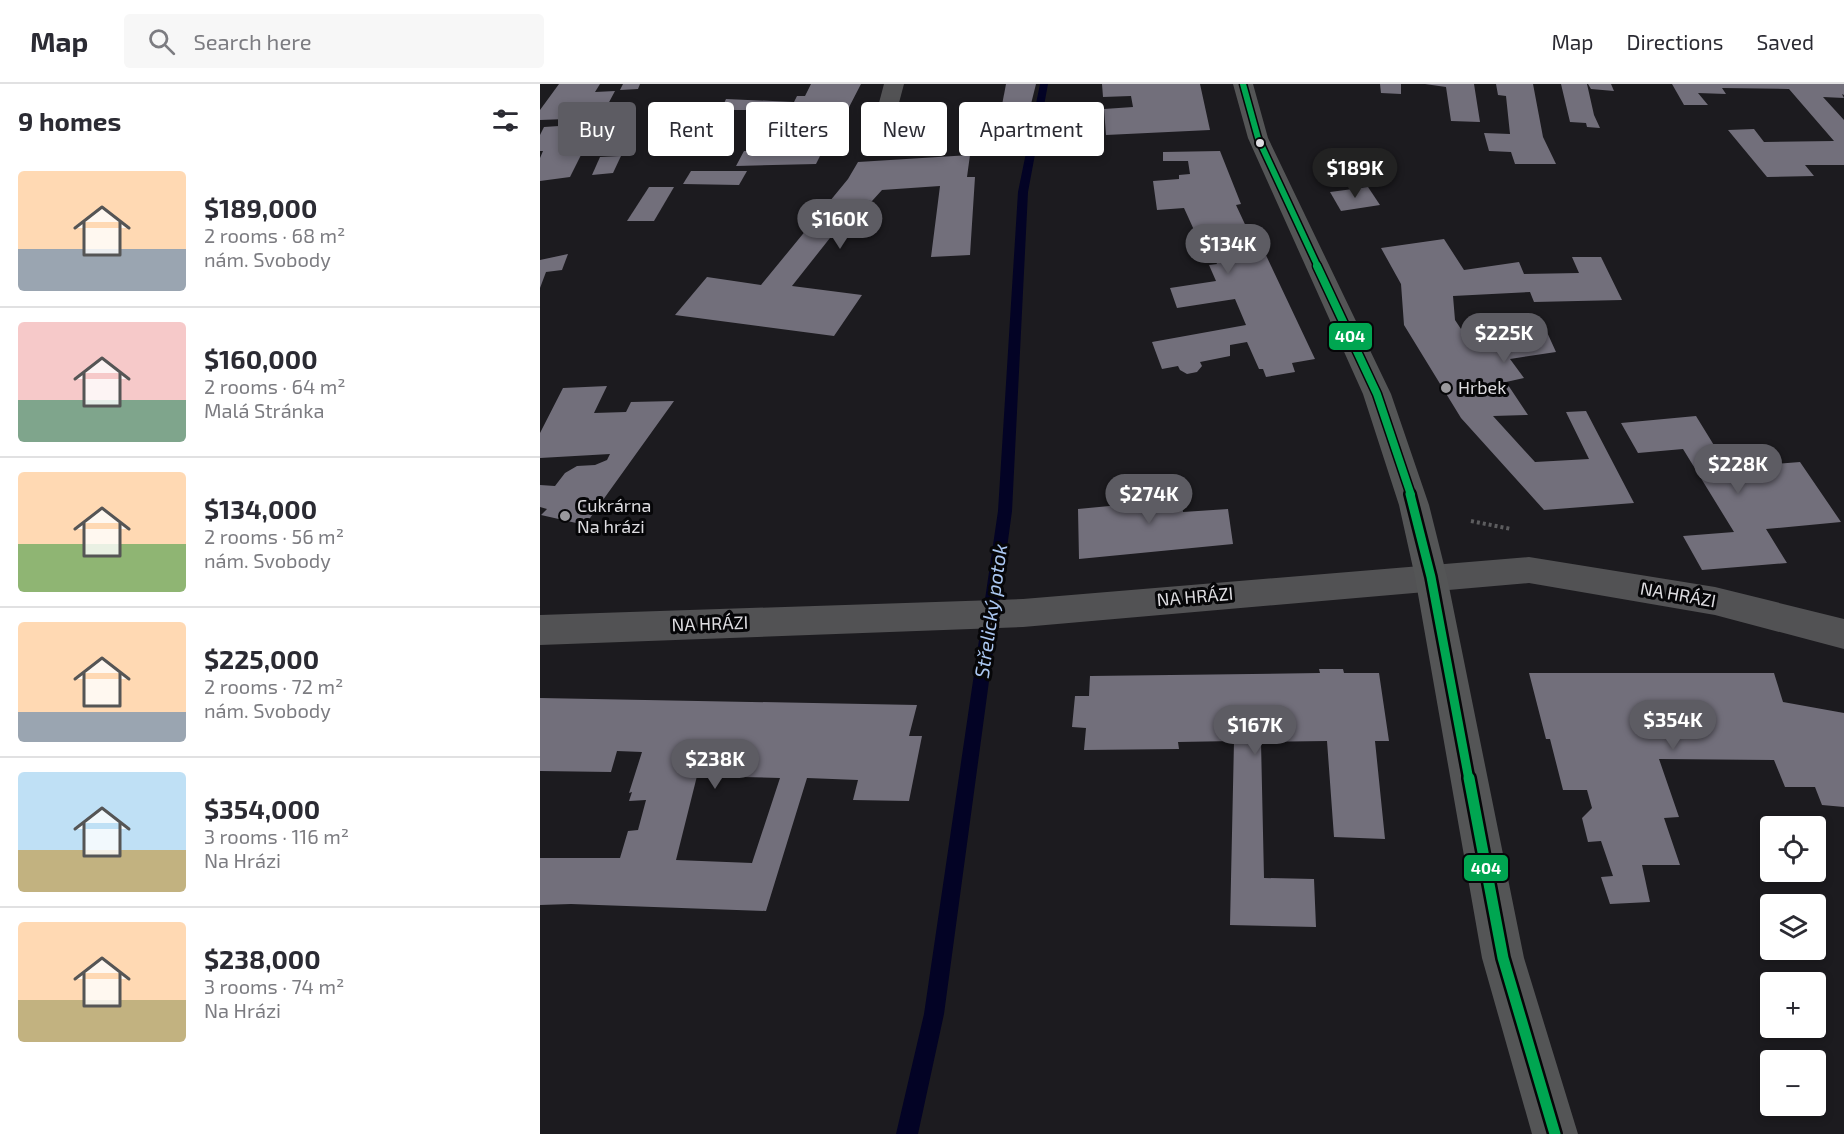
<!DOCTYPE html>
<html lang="en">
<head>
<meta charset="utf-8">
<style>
  :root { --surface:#fff; --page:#f7f7f7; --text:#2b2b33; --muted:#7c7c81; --line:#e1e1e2; --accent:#5d5c63 }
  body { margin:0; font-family:"Exo 2",sans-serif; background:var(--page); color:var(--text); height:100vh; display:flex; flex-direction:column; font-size:22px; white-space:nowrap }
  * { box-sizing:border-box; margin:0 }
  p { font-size:20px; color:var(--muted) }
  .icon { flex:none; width:33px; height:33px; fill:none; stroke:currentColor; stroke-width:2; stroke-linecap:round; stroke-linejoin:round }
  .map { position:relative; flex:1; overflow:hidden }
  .details { display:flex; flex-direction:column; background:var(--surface); width:540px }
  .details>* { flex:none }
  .hud { position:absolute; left:18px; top:18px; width:570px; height:54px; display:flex; gap:12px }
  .buttons { position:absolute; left:1220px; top:732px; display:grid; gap:12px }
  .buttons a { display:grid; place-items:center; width:66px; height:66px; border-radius:6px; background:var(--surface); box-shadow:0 3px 9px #0003; font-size:30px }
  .price { position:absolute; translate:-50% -51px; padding:0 14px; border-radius:21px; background:var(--accent); color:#fff; font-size:20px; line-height:39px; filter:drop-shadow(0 2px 3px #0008) }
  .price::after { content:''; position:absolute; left:50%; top:36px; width:18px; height:14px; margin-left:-9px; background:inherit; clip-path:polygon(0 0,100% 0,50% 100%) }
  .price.current { background:#222; color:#fff }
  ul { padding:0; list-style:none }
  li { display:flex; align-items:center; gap:18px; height:150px; padding:0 18px }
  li+li { border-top:2px solid var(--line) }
  li span { display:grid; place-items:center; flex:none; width:168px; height:120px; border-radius:6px; color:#555 }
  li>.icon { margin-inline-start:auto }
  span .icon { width:72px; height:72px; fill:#fffc; stroke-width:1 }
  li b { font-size:26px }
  h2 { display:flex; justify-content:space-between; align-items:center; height:72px; padding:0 18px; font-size:26px }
  .tag { padding:0 21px; border-radius:6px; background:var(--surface); box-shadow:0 3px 9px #0003; font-size:21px; line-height:54px }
  .tag.current { background:var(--accent); color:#fff }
  header { display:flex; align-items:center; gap:36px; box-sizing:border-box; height:84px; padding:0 30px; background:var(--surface); border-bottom:2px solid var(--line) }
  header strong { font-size:28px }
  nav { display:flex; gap:33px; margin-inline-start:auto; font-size:21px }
  .search { width:420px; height:54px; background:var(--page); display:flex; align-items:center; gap:15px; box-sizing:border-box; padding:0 21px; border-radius:6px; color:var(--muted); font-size:22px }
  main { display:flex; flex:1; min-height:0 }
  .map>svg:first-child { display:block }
</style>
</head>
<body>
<header>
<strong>Map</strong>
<div class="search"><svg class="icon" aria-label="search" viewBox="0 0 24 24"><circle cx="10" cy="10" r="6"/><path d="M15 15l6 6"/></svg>Search here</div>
<nav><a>Map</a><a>Directions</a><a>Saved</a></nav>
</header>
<main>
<section class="details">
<h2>9 homes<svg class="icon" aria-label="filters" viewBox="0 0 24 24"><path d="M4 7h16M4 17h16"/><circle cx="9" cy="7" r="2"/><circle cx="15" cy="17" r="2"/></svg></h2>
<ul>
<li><span style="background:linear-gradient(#ffd9b3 65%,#9aa5b1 0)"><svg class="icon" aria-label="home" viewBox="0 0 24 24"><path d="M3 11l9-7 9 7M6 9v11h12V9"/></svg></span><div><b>$189,000</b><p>2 rooms · 68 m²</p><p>nám. Svobody</p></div></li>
<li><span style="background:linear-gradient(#f6c9c9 65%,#7fa58c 0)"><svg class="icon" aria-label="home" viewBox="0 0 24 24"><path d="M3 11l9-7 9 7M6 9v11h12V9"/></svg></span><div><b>$160,000</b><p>2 rooms · 64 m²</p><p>Malá Stránka</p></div></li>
<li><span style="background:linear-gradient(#ffd9b3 60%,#8fb573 0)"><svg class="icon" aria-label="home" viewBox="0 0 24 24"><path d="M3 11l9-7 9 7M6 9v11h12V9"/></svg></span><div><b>$134,000</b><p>2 rooms · 56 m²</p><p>nám. Svobody</p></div></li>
<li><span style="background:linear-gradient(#ffd9b3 75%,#9aa5b1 0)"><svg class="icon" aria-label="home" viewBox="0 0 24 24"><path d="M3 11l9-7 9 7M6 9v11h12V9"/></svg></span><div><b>$225,000</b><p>2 rooms · 72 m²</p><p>nám. Svobody</p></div></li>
<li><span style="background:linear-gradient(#bfe0f5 65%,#c2b280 0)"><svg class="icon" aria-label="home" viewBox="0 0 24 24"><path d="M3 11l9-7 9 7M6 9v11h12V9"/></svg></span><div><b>$354,000</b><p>3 rooms · 116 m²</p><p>Na Hrázi</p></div></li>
<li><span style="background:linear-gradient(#ffd9b3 65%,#c2b280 0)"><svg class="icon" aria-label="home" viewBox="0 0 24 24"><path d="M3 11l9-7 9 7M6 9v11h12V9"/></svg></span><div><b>$238,000</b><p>3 rooms · 74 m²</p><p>Na Hrázi</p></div></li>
</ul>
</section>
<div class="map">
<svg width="1304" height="1050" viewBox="0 0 1304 1050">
  <rect width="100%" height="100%" fill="#1c1b1f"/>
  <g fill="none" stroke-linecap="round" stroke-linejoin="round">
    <!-- stream -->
    <path fill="#030325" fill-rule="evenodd" d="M 500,0 L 508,0 L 488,108 L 472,427 L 404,930 L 378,1050 L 356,1050 L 384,930 L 458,427 L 478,108 Z"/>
  </g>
  <!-- building -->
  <g fill="#726f7b" fill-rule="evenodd">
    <path d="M 19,0 L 60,0 L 55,8 L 75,7 L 67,22 L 60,22 L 53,34 L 0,36 L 0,26 Z"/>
    <path d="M 83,0 L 100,0 L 98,5 L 80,6 Z"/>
    <path d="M 271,0 L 321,0 L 291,58 L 287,58 L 276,80 L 196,82 L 204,67 L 233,68 L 257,26 L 181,26 L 186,15 L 254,18 L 257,12 L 265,12 Z"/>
    <path d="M 466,0 L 496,0 L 491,20 L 462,21 Z"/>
    <path d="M 562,0 L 660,0 L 670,46 L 566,51 L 564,25 L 593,23 L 591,12 L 563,13 Z"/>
    <path d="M 840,0 L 861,0 L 861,10 L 841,9 Z"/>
    <path d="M 885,0 L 934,0 L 940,38 L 911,37 L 906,3 Z"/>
    <path d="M 956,0 L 993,0 L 1003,53 L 1016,80 L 975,80 L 971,68 L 949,67 L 944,49 L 970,50 L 966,12 L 958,11 Z"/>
    <path d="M 1021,0 L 1047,0 L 1054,31 L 1060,44 L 1047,43 L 1046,39 L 1030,38 Z"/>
    <path d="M 1048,0 L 1071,0 L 1074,7 L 1051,5 Z"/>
    <path d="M 1132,0 L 1304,0 L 1304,11 L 1302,10 L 1304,14 L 1283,13 L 1304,36 L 1304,81 L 1265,81 L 1274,92 L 1227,93 L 1188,46 L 1214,45 L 1224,58 L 1294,57 L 1249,5 L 1182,4 L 1186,10 L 1158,9 L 1168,21 L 1144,21 Z"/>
    <path d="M 49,40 L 44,50 L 49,49 L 41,64 L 27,65 L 24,72 L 41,71 L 30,93 L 0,97 L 0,74 L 3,67 L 0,67 L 0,51 L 4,43 Z"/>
    <path d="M 680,67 L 701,120 L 696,121 L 710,151 L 716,150 L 775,275 L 752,279 L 755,288 L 726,293 L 723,285 L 719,285 L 707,258 L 690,261 L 690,272 L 660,278 L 662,282 L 657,288 L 647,290 L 640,286 L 638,282 L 622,285 L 612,258 L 706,241 L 695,215 L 637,224 L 630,204 L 676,197 L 669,181 L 677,180 L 667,156 L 659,157 L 644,124 L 617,126 L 613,97 L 639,95 L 639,91 L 650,90 L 648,77 L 623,77 L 623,68 Z"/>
    <path d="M 430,71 L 427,93 L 435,93 L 430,171 L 391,173 L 400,102 L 342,106 L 332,117 L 320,116 L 252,202 L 322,211 L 294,252 L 135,231 L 167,193 L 221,201 L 308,95 L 318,78 Z"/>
    <path d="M 81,72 L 73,89 L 52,91 L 60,73 Z"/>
    <path d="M 804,78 L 815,96 L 785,100 L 776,82 Z"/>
    <path d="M 151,87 L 207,87 L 199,101 L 143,100 Z"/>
    <path d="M 109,103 L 134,103 L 114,137 L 87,137 Z"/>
    <path d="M 828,103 L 840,121 L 801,127 L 790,108 Z"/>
    <path d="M 904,155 L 924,186 L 979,178 L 984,190 L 1039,189 L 1032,173 L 1061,173 L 1082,216 L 994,218 L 990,208 L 913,212 L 915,236 L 931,260 L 1006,246 L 1016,268 L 970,275 L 984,294 L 966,298 L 988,331 L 953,332 L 995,378 L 1049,375 L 1026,328 L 1046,327 L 1094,419 L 1004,426 L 921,334 L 864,241 L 861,200 L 841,164 Z"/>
    <path d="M 28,170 L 22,186 L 6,188 L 0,204 L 0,176 Z"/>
    <path d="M 67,302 L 54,329 L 86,328 L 91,318 L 134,317 L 45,441 L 1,431 L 7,425 L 0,423 L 0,401 L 15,402 L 25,389 L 37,382 L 55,381 L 67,376 L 70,370 L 0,374 L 0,349 L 23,304 Z"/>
    <path d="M 1156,332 L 1188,384 L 1260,378 L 1301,438 L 1226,445 L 1247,479 L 1162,486 L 1143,452 L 1194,448 L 1143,365 L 1098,369 L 1081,339 Z"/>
    <path d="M 578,395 L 641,410 L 643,428 L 688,425 L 693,460 L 539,475 L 538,425 L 580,421 Z"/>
    <path d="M 779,585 L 803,585 L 804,589 L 839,589 L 849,657 L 835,657 L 845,755 L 794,753 L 787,657 L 721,658 L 724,794 L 774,795 L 776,843 L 690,841 L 694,657 L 638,658 L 639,665 L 544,666 L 546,644 L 532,643 L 535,612 L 549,612 L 550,592 L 780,589 Z"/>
    <path d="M 989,589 L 1234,589 L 1243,618 L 1304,629 L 1304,723 L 1282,721 L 1275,703 L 1245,703 L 1234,676 L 1119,675 L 1139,733 L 1124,734 L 1140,781 L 1102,781 L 1110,818 L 1070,820 L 1061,793 L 1073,792 L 1061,757 L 1048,758 L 1042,734 L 1052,724 L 1047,706 L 1023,706 L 1010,655 L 1006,655 Z"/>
    <path d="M 0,614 L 377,621 L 369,652 L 382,652 L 369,717 L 313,716 L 318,696 L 267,694 L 226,827 L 31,820 L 0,821 L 0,774 L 80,774 L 88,747 L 98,746 L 106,716 L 89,717 L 92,708 L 89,709 L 102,668 L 77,667 L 71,688 L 0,687 ZM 157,692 L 240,694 L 212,779 L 136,776 Z"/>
  </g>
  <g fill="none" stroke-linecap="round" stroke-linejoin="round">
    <!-- path -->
    <path stroke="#5c5c5e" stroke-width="4" stroke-dasharray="3 3" stroke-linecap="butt" d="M 931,437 L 971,445"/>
    <!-- street -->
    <g fill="#525254" fill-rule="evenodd">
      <path d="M 344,0 L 364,0 L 352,45 L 349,49 L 335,49 L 332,45 Z"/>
      <path d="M 989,473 L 1175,503 L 1304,535 L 1304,565 L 1175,531 L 989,499 L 483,543 L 0,561 L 0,531 L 483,515 Z"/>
    </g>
    <!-- secondary -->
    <path fill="#545556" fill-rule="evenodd" d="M 693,0 L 713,0 L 728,54 L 851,310 L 889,421 L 907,493 L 984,874 L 1038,1050 L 992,1050 L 942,874 L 875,493 L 859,421 L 823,310 L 708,54 Z"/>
    <!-- bus-1-far3 casing -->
    <g stroke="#060608" stroke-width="9">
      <path id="bus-1-far3" d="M 703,0 L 718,54 L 778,183"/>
    </g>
    <!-- bus-1-far2 casing -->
    <g stroke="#060608" stroke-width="11">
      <path id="bus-1-far2" d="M 777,182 L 837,310 L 871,411"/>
    </g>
    <!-- bus-1-far1 casing -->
    <g stroke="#060608" stroke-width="14">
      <path id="bus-1-far1" d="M 870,410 L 891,493 L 929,696"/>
    </g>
    <!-- bus-1 casing -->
    <g stroke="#060608" stroke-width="16">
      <path id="bus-1" d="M 929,694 L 963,874 L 1015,1050"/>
    </g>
    <!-- bus-1-far3 -->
    <use href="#bus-1-far3" stroke="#00a651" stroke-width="6"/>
    <!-- bus-1-far2 -->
    <use href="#bus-1-far2" stroke="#00a651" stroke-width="8"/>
    <!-- bus-1-far1 -->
    <use href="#bus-1-far1" stroke="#00a651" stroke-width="9"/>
    <!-- bus-1 -->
    <use href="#bus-1" stroke="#00a651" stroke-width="11"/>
  </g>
  <!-- markers -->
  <circle fill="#dedde1" stroke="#060608" stroke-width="2" cx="720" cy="59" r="5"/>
  <g fill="#9a999d" stroke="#060608" stroke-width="2">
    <circle cx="906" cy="304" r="6"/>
    <circle cx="25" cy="432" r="6"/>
  </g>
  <g text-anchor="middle" stroke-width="6" stroke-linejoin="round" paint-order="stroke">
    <!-- poi labels -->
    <g font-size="18" fill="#dedde1" stroke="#060608" text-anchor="start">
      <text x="918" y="310">Hrbek</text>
      <text x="37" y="428">Cukrárna<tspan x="37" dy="21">Na hrázi</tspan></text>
    </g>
    <!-- street labels -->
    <g font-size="18" fill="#dedde1" stroke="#060608">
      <text transform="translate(1138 511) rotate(10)" y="6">NA HRÁZI</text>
      <text transform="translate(655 513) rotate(-5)" y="6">NA HRÁZI</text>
      <text transform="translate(170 540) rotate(-2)" y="6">NA HRÁZI</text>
    </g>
    <!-- water labels -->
    <g font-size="20" font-style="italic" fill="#abc7f1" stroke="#060608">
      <text transform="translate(451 527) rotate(-82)" y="7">Střelický potok</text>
    </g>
  </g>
  <g stroke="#060608" stroke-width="2">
    <rect x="788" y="238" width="45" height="29" rx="6" fill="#00a651"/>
    <rect x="923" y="770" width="46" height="28" rx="6" fill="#00a651"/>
  </g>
  <g font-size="16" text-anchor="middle" font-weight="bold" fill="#fff">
    <text x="810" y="258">404</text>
    <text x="946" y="790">404</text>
  </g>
</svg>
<div class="buttons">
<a><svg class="icon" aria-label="locate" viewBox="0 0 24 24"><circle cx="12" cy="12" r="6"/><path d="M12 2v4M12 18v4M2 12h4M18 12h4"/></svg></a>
<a><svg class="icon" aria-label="layers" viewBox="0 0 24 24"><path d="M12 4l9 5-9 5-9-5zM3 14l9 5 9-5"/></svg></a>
<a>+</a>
<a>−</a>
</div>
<b class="price current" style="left:815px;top:115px">$189K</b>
<b class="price" style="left:300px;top:166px">$160K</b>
<b class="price" style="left:688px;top:191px">$134K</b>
<b class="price" style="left:964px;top:280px">$225K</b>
<b class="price" style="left:1198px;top:411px">$228K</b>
<b class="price" style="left:609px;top:441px">$274K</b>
<b class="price" style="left:1133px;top:667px">$354K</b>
<b class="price" style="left:715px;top:672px">$167K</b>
<b class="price" style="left:175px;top:706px">$238K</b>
<div class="hud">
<a class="tag current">Buy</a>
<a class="tag">Rent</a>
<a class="tag">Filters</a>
<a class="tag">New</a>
<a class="tag">Apartment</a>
</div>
</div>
</main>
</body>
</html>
